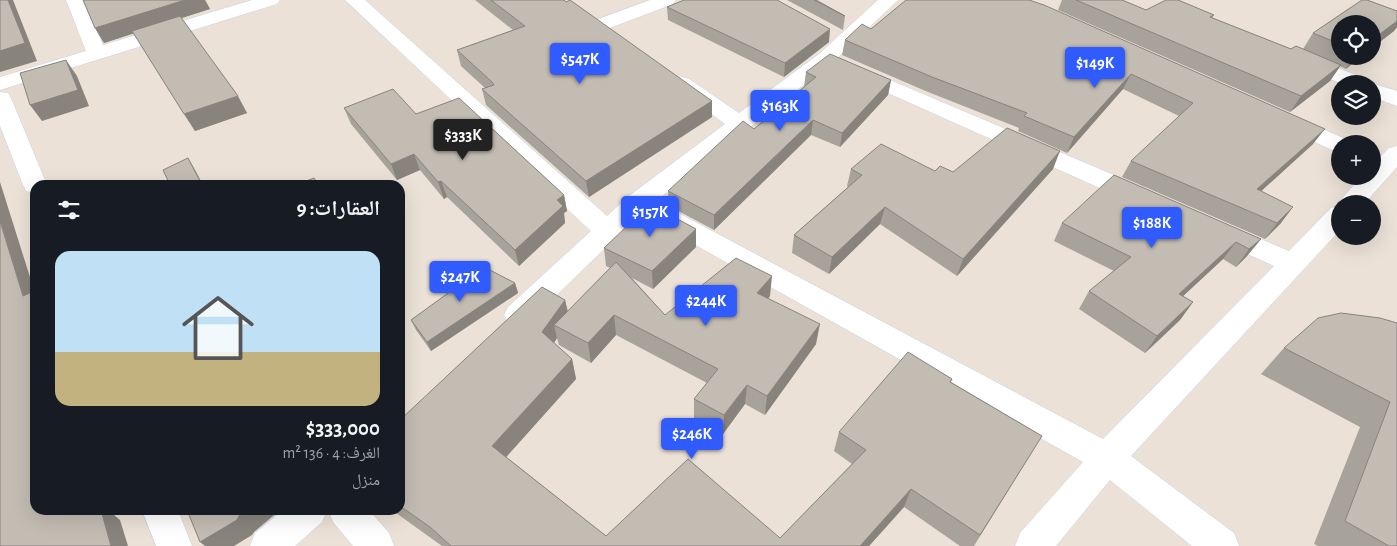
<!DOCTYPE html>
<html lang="ar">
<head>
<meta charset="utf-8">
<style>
  :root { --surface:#171b24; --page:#20242c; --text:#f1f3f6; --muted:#9ea1a6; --line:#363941; --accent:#2f5bff }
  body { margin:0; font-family:"Alegreya Sans","Noto Naskh Arabic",sans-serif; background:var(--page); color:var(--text); direction:rtl; height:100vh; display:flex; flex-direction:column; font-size:19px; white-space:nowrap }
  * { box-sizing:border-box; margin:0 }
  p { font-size:16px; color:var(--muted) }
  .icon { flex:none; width:28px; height:28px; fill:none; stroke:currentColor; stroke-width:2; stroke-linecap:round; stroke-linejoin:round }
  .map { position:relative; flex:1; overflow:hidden; direction:ltr }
  .sheet { position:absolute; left:30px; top:180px; width:375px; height:335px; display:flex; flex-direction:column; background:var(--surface); border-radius:15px; box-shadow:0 5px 20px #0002; direction:rtl }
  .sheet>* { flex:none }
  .buttons { position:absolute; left:1331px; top:15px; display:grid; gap:10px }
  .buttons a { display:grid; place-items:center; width:50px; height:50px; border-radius:50%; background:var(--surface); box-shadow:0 5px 20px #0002; font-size:25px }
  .price { position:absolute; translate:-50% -42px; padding:0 11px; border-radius:5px; background:var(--accent); color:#fff; font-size:16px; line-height:32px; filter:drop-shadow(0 1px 2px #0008) }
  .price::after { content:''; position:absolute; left:50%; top:30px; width:15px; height:11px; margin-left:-8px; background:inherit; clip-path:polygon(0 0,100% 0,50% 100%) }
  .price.current { background:#222; color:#fff }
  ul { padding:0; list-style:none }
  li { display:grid; align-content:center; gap:10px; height:265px; padding:0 25px }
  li+li { border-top:1px solid var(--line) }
  li span { display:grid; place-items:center; height:155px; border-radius:15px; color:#555 }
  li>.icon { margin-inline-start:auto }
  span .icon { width:90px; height:90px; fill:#fffc; stroke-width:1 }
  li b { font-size:21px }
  h2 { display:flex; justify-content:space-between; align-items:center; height:60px; padding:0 25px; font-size:21px }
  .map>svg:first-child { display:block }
</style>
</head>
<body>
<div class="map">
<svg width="1397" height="546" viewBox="0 0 1397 546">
  <rect width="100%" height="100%" fill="#ebe1d6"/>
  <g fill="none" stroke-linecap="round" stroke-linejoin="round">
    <!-- minor casing -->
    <g stroke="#cbd0e2" stroke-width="1">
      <g id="minor">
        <path d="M 66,0 L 84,0 L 103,45 L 252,0 L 280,0 L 277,4 L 0,90 L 0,77 L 86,51 Z"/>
        <path d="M 345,0 L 365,0 L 607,216 L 629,196 L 725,124 L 675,87 L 671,83 L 675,79 L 682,77 L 689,79 L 739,113 L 819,54 L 878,0 L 898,0 L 833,62 L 656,201 L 1103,439 L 1274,266 L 1212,238 L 1208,232 L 1212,226 L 1221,223 L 1230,226 L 1289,251 L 1331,208 L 1338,206 L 1337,204 L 1362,176 L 1372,176 L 1372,165 L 1389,148 L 1397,146 L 1397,167 L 1364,204 L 1340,204 L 1340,230 L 1131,456 L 1234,533 L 1239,546 L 1192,546 L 1110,480 L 1056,546 L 1015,546 L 1020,533 L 1083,462 L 640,214 L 528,323 L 518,326 L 508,323 L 504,315 L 508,307 L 591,231 Z"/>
        <path d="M 650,0 L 676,0 L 673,4 L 607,29 L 600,31 L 593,29 L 590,25 L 593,21 Z"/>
        <path d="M 1301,53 L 1368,80 L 1371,83 L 1397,91 L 1397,106 L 1372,97 L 1372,84 L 1342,84 L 1294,63 L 1291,59 L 1294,55 Z"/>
        <path d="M 857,66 L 1149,190 L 1152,196 L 1149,202 L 1140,204 L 1131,202 L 850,76 L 847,72 L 850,68 Z"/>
        <path d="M 0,92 L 8,93 L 11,98 L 47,185 L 35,185 L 35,193 L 26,191 L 23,185 L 0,126 Z"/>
        <path d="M 1286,113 L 1348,140 L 1351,144 L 1340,144 L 1340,152 L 1332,150 L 1278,125 L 1275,120 L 1278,115 Z"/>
        <path d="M 142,510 L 178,510 L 192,546 L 156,546 Z"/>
        <path d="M 283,510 L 327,510 L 322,522 L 295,546 L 250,546 L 255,533 Z"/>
        <path d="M 328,510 L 369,510 L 389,533 L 394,546 L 353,546 L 333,522 Z"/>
      </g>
    </g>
    <!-- minor -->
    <use href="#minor" fill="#fff" fill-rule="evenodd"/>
  </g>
  <!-- wall -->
  <g fill="#a7a29a">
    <path d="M 83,0 L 205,0 L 210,9 L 181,18 L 247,113 L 195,131 L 134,33 L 104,43 L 95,28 Z"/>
    <path d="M 475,0 L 564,0 L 712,101 L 712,117 L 589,197 L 486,105 L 482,89 L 485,88 L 461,66 L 457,50 L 513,30 Z"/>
    <path d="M 787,0 L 816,0 L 845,16 L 843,30 Z"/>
    <path d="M 1029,0 L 1313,144 L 1261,191 L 1281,223 L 1265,239 L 1122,177 L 1131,161 L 1179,116 L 1123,89 L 1067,153 L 1018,131 L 1019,128 L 928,92 L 842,55 L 845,40 L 871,29 Z"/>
    <path d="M 1062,0 L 1122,0 L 1146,10 L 1166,0 L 1178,0 L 1214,15 L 1212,18 L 1291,49 L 1296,46 L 1303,49 L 1313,33 L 1362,0 L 1367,0 L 1397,11 L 1397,27 L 1394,31 L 1372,48 L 1372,24 L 1340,24 L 1340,56 L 1361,56 L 1346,69 L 1340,66 L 1330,81 L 1290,112 L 1058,10 Z"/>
    <path d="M 667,7 L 829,42 L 784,77 L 668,20 Z"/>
    <path d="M 806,72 L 891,80 L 888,95 L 840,147 L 811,135 L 714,230 L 669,206 L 668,191 L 754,129 L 804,87 Z"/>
    <path d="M 344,108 L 416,114 L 564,195 L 567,211 L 564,213 L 565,223 L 519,266 L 447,197 L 444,199 L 420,170 L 397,180 L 351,124 Z"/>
    <path d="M 851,169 L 953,172 L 1053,169 L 957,276 L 880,224 L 829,274 L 792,253 L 794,235 L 848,187 L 847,186 Z"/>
    <path d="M 1062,223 L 1261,239 L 1247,256 L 1236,267 L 1223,259 L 1183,296 L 1193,302 L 1180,320 L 1145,353 L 1079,309 L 1089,291 L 1114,271 L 1054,241 Z"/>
    <path d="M 696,229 L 696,247 L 653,289 L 632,278 L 665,315 L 770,296 L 768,299 L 816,344 L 765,415 L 745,404 L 723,434 L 694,418 L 694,399 L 707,383 L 616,335 L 591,363 L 559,345 L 557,338 L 554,343 L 572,359 L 576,379 L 506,457 L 606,536 L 780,538 L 852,464 L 834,451 L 839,432 L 952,379 L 951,382 L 1042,436 L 974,546 L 960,546 L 904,507 L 869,546 L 442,546 L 392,510 L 400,510 L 400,420 L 565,300 L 568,311 L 610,268 L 606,266 L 604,248 Z"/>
    <path d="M 515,283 L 518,293 L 431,351 L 416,330 L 411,320 Z"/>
    <path d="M 1397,323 L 1397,546 L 1318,546 L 1314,544 L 1360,427 L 1261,374 L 1284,348 Z"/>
  </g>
  <!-- shaded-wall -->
  <g fill="#88847d">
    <path d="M 8,0 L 13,0 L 37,61 L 0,72 L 0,51 Z"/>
    <path d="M 185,0 L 205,0 L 210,9 L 104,43 L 95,28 Z"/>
    <path d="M 1397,21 L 1397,27 L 1394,31 L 1372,48 L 1372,40 Z"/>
    <path d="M 830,29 L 829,42 L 784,77 L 785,63 Z"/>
    <path d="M 1354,56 L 1361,56 L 1346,69 Z"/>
    <path d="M 66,60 L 77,76 L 89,106 L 42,121 L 30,105 Z"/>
    <path d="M 1341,65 L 1330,81 L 1290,112 L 1301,96 Z"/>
    <path d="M 1131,74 L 1123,89 L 1067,153 L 1074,137 Z"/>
    <path d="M 891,80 L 888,95 L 840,147 L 842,133 Z"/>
    <path d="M 238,96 L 247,113 L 195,131 L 184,114 Z"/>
    <path d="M 712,101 L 712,117 L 589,197 L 586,181 Z"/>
    <path d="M 813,120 L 811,135 L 714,230 L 714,215 Z"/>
    <path d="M 1325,129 L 1313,144 L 1246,205 L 1257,189 Z"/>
    <path d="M 1060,151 L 1053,169 L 957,276 L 963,259 Z"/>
    <path d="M 414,154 L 420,170 L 397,180 L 391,164 Z"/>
    <path d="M 188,158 L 194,168 L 203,185 L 202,185 Z"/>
    <path d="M 441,181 L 447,197 L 444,199 L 438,182 Z"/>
    <path d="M 0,182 L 35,293 L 35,309 L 23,296 L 0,221 Z"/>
    <path d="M 564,195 L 567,211 L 564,213 L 565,223 L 519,266 L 515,250 L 557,200 Z"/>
    <path d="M 885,207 L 880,224 L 829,274 L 832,257 Z"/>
    <path d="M 1293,207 L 1281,223 L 1265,239 L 1277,223 Z"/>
    <path d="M 696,229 L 696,247 L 653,289 L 652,271 Z"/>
    <path d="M 1261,239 L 1247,256 L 1236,267 L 1249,249 Z"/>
    <path d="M 1236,242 L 1223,259 L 1167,311 L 1179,294 Z"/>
    <path d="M 772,276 L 770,296 L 755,314 L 757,293 Z"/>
    <path d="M 515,283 L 518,293 L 431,351 L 427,342 Z"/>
    <path d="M 565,300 L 569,320 L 554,325 L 557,338 L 547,353 L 542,332 Z"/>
    <path d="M 1193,302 L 1180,320 L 1145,353 L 1157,336 Z"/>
    <path d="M 614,315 L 616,335 L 591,363 L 588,343 Z"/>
    <path d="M 820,324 L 816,344 L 765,415 L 767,396 Z"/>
    <path d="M 572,359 L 576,379 L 499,465 L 492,446 Z"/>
    <path d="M 747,385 L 745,404 L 723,434 L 724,415 Z"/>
    <path d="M 911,489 L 904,507 L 869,546 L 860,546 Z"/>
    <path d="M 100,510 L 112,510 L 113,514 L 120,520 L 128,546 L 111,546 Z"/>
    <path d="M 247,510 L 280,510 L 254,532 L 252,535 L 234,546 L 205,546 L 200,542 L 239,516 Z"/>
  </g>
  <!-- building -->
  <g fill="#c2bcb3" stroke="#88847d">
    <path d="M 0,0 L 8,0 L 25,43 L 0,51 Z"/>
    <path d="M 83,0 L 185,0 L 95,28 Z"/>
    <path d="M 491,0 L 564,0 L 566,2 L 570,0 L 712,101 L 586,181 L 482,89 L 494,85 L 492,82 L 457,50 L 525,26 Z"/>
    <path d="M 684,0 L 777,0 L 830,29 L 785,63 L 667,7 Z"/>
    <path d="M 814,0 L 816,0 L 845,16 Z"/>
    <path d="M 906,0 L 1029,0 L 1044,5 L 1325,129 L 1257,189 L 1293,207 L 1277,223 L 1131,161 L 1193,103 L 1131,74 L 1074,137 L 1024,116 L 1027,113 L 932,77 L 845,40 L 862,24 L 871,29 Z"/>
    <path d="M 1076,0 L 1122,0 L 1146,10 L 1166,0 L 1178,0 L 1214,15 L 1210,17 L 1291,49 L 1296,46 L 1341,65 L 1301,96 Z"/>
    <path d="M 1362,0 L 1367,0 L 1397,11 L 1397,21 L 1372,40 L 1372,24 L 1340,24 L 1340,44 L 1313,33 Z"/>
    <path d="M 180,16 L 238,96 L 184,114 L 132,31 Z"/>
    <path d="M 830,54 L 891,80 L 842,133 L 813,120 L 714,215 L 668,191 L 743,121 L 754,129 L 816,77 L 806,72 Z"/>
    <path d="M 66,60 L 78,90 L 30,105 L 20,73 Z"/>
    <path d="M 393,89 L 416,114 L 459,98 L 564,195 L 557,200 L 563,206 L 515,250 L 441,181 L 438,182 L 414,154 L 391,164 L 344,108 Z"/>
    <path d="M 1007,128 L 1060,151 L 963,259 L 885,207 L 832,257 L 794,235 L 862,175 L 851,169 L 881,144 L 935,171 L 940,166 L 953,172 Z"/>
    <path d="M 188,158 L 202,185 L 170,185 L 163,170 Z"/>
    <path d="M 1114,175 L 1261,239 L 1249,249 L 1236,242 L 1179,294 L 1193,302 L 1157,336 L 1089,291 L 1131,257 L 1062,223 Z"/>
    <path d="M 314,178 L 319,185 L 296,185 Z"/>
    <path d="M 650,204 L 696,229 L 652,271 L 604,248 Z"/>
    <path d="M 0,221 L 23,296 L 32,292 L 35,303 L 35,510 L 101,510 L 111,546 L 0,546 Z"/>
    <path d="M 736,258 L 772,276 L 757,293 L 820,324 L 767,396 L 747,385 L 724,415 L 694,399 L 718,369 L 614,315 L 588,343 L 554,325 L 616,262 L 665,315 Z"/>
    <path d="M 484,267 L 515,283 L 427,342 L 411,320 Z"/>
    <path d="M 542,287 L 565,300 L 542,332 L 572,359 L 492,446 L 606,536 L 688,459 L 780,538 L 866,450 L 839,432 L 908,352 L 952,379 L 950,382 L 1042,436 L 980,535 L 911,489 L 860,546 L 451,546 L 430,527 L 400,506 L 400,420 Z"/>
    <path d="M 1341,313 L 1380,318 L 1397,323 L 1397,546 L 1389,546 L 1345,521 L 1390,402 L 1284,348 L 1318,318 Z"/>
    <path d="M 187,510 L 247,510 L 239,516 L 237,520 L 200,542 Z"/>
  </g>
</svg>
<div class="buttons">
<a><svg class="icon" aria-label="locate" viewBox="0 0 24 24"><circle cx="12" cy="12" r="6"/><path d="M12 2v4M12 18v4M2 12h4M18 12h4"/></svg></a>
<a><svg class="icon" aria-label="layers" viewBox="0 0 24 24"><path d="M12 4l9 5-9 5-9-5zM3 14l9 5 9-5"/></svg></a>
<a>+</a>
<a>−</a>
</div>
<b class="price" style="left:580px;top:85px">$547K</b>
<b class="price" style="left:1095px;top:89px">$149K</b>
<b class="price" style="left:780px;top:132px">$163K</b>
<b class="price current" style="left:463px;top:161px">$333K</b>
<b class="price" style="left:650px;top:238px">$157K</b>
<b class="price" style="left:1152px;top:249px">$188K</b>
<b class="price" style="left:460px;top:303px">$247K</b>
<b class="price" style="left:706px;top:327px">$244K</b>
<b class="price" style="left:692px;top:460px">$246K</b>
<section class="sheet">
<h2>العقارات: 9<svg class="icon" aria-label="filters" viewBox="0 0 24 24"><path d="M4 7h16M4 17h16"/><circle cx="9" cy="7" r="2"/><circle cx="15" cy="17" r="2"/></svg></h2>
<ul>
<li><span style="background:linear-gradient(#bfe0f5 65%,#c2b280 0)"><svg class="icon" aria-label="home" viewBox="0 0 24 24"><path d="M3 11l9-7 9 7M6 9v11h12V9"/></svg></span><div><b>$333,000</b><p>الغرف: 4 · 136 m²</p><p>منزل</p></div></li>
</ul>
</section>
</div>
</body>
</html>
